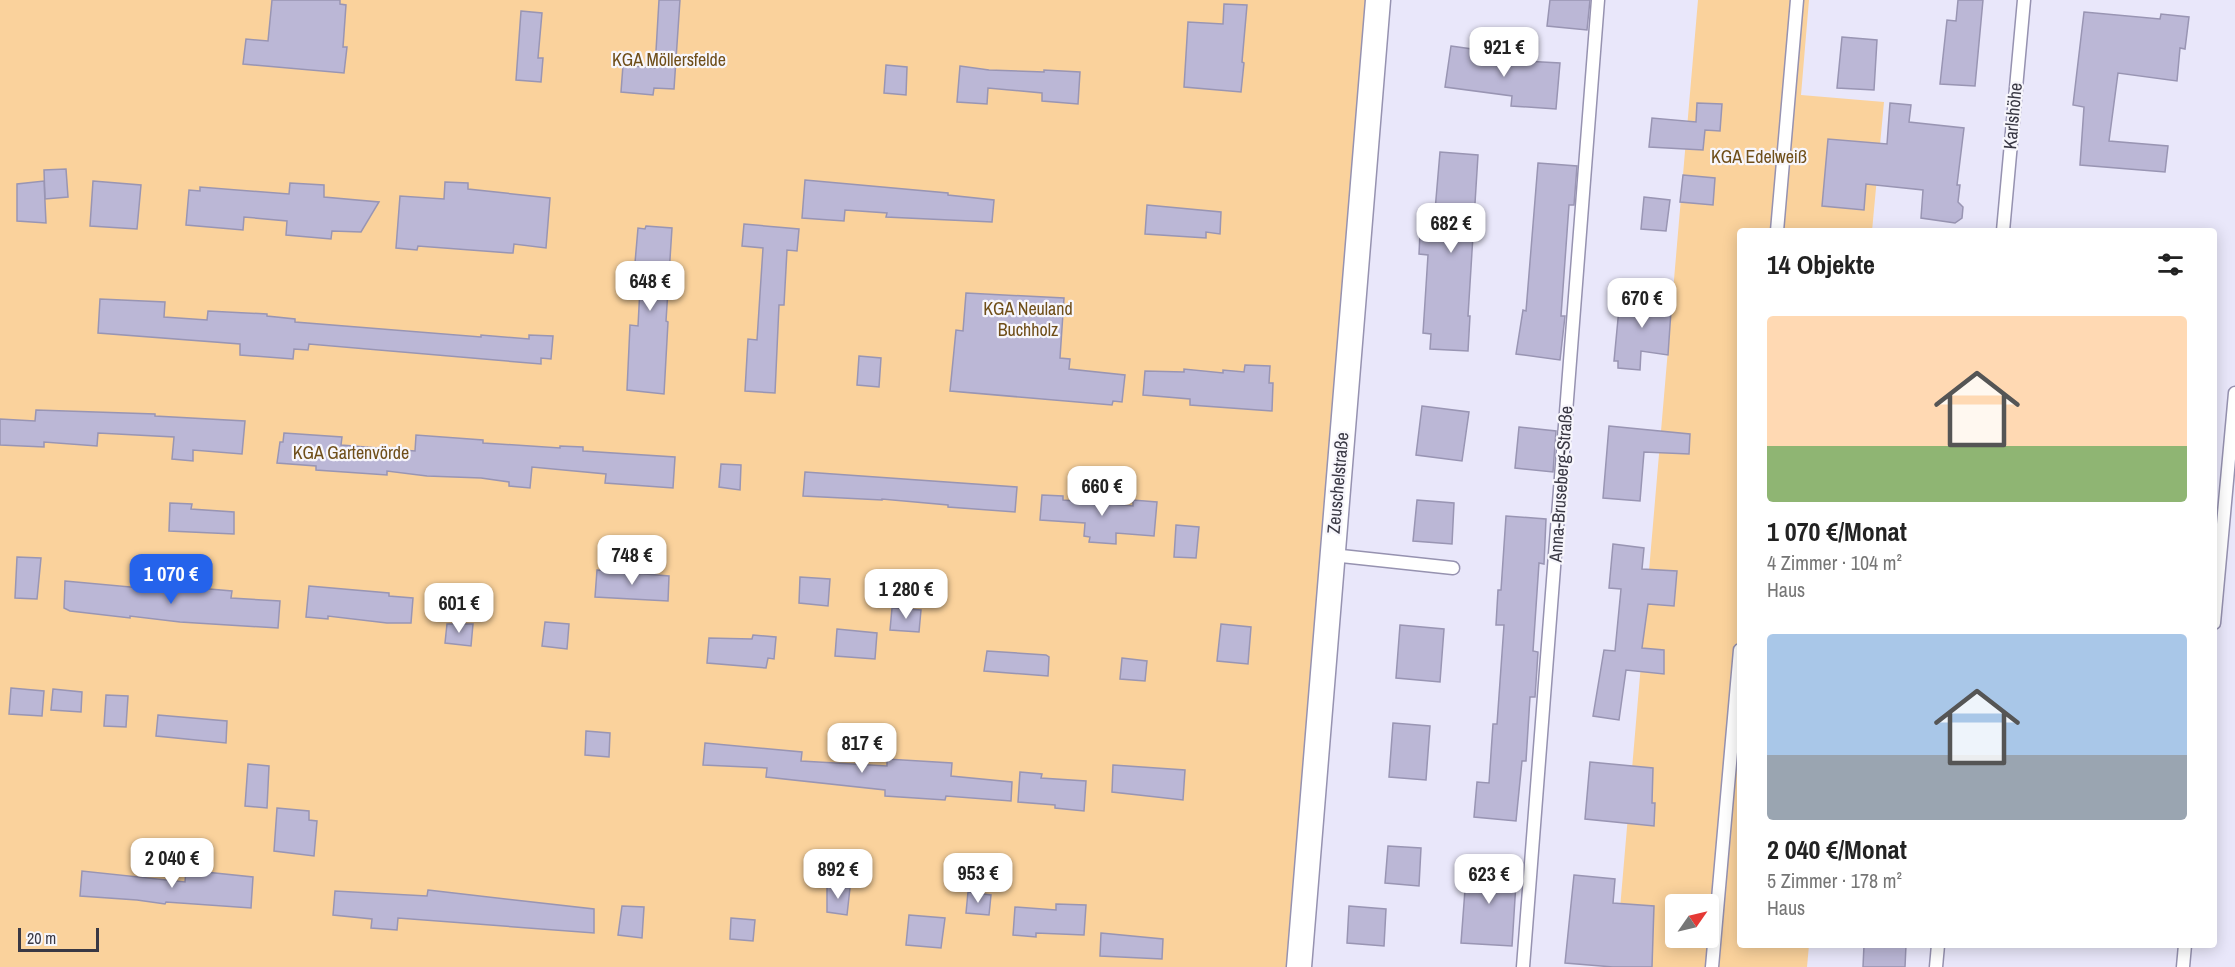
<!DOCTYPE html>
<html lang="de">
<head>
<meta charset="utf-8">
<style>
  :root { --surface:#fff; --page:#f2f2f2; --text:#222; --muted:#767676; --accent:#2563eb }
  body { margin:0; font-family:"Archivo Narrow",sans-serif; background:var(--page); color:var(--text); height:100vh; display:flex; flex-direction:column; font-size:22px; white-space:nowrap }
  * { box-sizing:border-box; margin:0 }
  p { font-size:20px; color:var(--muted) }
  .icon { flex:none; width:33px; height:33px; fill:none; stroke:currentColor; stroke-width:2; stroke-linecap:round; stroke-linejoin:round }
  .map { position:relative; flex:1; overflow:hidden }
  .sheet { position:absolute; left:1737px; top:228px; width:480px; height:720px; display:flex; flex-direction:column; background:var(--surface); border-radius:6px; box-shadow:0 3px 15px #0003 }
  .sheet>* { flex:none }
  .needle { width:39px; rotate:56deg }
  .tools { position:absolute; left:1665px; top:894px; display:grid; gap:12px }
  .tools a { display:grid; place-items:center; width:54px; height:54px; border-radius:6px; background:var(--surface); box-shadow:0 3px 15px #0003; font-size:30px }
  .scale { position:absolute; left:18px; bottom:15px; width:81px; box-sizing:border-box; padding-left:6px; border:3px solid #393844; border-top:0; font-size:16px; line-height:21px; white-space:nowrap; color:#393844; -webkit-text-stroke:4px #f7f6fc; paint-order:stroke }
  .price { position:absolute; translate:-50% -51px; padding:0 14px; border-radius:12px; background:#fff; color:#222; font-size:20px; line-height:39px; filter:drop-shadow(0 2px 3px #0008) }
  .price::after { content:''; position:absolute; left:50%; top:36px; width:18px; height:14px; margin-left:-9px; background:inherit; clip-path:polygon(0 0,100% 0,50% 100%) }
  .price.selected { background:var(--accent); color:#fff }
  ul { padding:0; list-style:none }
  li { display:grid; align-content:center; gap:12px; height:318px; padding:0 30px }
  li span { display:grid; place-items:center; height:186px; border-radius:6px; color:#555 }
  li>.icon { margin-inline-start:auto }
  span .icon { width:108px; height:108px; fill:#fffc; stroke-width:1 }
  li b { font-size:26px }
  h2 { display:flex; justify-content:space-between; align-items:center; height:72px; padding:0 30px; font-size:26px }
  .map>svg:first-child { display:block }
</style>
</head>
<body>
<div class="map">
<svg width="2235" height="967" viewBox="0 0 2235 967">
  <rect width="100%" height="100%" fill="#e9e7fa"/>
  <!-- green -->
  <g fill="#fad29c" fill-rule="evenodd">
    <path d="M 0,0 L 1369,0 L 1290,967 L 0,967 Z"/>
    <path d="M 1698,0 L 1809,0 L 1801,95 L 1884,102 L 1872,231 L 1740,231 L 1740,945 L 1809,945 L 1807,967 L 1615,967 ZM 1676,904 L 1708,904 L 1708,938 L 1676,938 Z"/>
  </g>
  <!-- building -->
  <g fill="#bbb7d6" stroke="#9995b3" stroke-width="1.5">
    <path d="M 272,0 L 340,0 L 340,4 L 346,5 L 343,47 L 347,47 L 344,73 L 243,64 L 246,39 L 268,41 Z"/>
    <path d="M 659,0 L 680,0 L 674,89 L 654,88 L 653,95 L 621,92 L 623,65 L 655,68 Z"/>
    <path d="M 1550,0 L 1590,0 L 1587,30 L 1547,26 Z"/>
    <path d="M 1958,0 L 1983,0 L 1975,86 L 1940,84 L 1947,20 L 1956,21 Z"/>
    <path d="M 1224,4 L 1247,5 L 1242,62 L 1244,63 L 1241,92 L 1184,87 L 1188,22 L 1223,24 Z"/>
    <path d="M 521,11 L 542,13 L 538,58 L 543,58 L 541,82 L 516,80 Z"/>
    <path d="M 2084,12 L 2160,19 L 2161,14 L 2189,17 L 2185,49 L 2180,48 L 2177,81 L 2118,73 L 2109,141 L 2168,146 L 2165,172 L 2080,165 L 2084,107 L 2073,105 Z"/>
    <path d="M 1842,37 L 1877,40 L 1874,90 L 1837,88 Z"/>
    <path d="M 1451,46 L 1493,52 L 1492,59 L 1560,63 L 1556,109 L 1511,106 L 1512,96 L 1445,87 Z"/>
    <path d="M 886,65 L 907,67 L 906,95 L 884,93 Z"/>
    <path d="M 960,66 L 989,70 L 1044,72 L 1044,70 L 1080,72 L 1078,104 L 1042,101 L 1042,93 L 988,88 L 987,104 L 957,102 Z"/>
    <path d="M 1697,103 L 1722,104 L 1720,131 L 1705,130 L 1703,150 L 1649,147 L 1652,118 L 1696,122 Z"/>
    <path d="M 1890,103 L 1911,105 L 1909,122 L 1964,128 L 1957,185 L 1960,185 L 1958,202 L 1963,207 L 1962,218 L 1955,223 L 1921,218 L 1923,190 L 1866,184 L 1864,210 L 1822,206 L 1828,139 L 1887,144 Z"/>
    <path d="M 1440,152 L 1478,155 L 1468,316 L 1470,316 L 1468,351 L 1430,349 L 1431,334 L 1423,333 L 1428,255 L 1419,254 L 1420,233 L 1433,234 Z"/>
    <path d="M 1538,163 L 1577,166 L 1574,205 L 1569,205 L 1561,316 L 1565,316 L 1560,360 L 1516,354 L 1523,310 L 1526,311 Z"/>
    <path d="M 66,169 L 68,197 L 45,199 L 44,170 Z"/>
    <path d="M 1683,175 L 1715,178 L 1713,205 L 1680,202 Z"/>
    <path d="M 805,180 L 948,193 L 948,195 L 994,200 L 992,222 L 886,217 L 887,213 L 845,210 L 844,221 L 802,218 Z"/>
    <path d="M 44,181 L 46,223 L 17,221 L 17,184 Z"/>
    <path d="M 93,181 L 141,185 L 137,229 L 90,226 Z"/>
    <path d="M 445,182 L 468,183 L 468,189 L 550,198 L 546,248 L 514,244 L 513,253 L 510,253 L 418,246 L 417,250 L 396,248 L 400,196 L 444,199 Z"/>
    <path d="M 290,183 L 324,185 L 324,197 L 379,202 L 361,232 L 332,231 L 331,239 L 286,235 L 287,221 L 244,217 L 243,230 L 186,225 L 189,190 L 200,191 L 200,187 L 289,194 Z"/>
    <path d="M 1644,197 L 1670,200 L 1666,231 L 1641,229 Z"/>
    <path d="M 1147,205 L 1221,212 L 1220,234 L 1206,232 L 1206,238 L 1145,234 Z"/>
    <path d="M 744,224 L 799,229 L 797,251 L 787,250 L 784,305 L 779,305 L 775,393 L 745,391 L 748,339 L 757,340 L 763,248 L 742,246 Z"/>
    <path d="M 646,226 L 672,228 L 666,321 L 668,322 L 664,394 L 627,390 L 630,325 L 638,326 L 640,288 L 633,286 L 638,228 L 645,229 Z"/>
    <path d="M 966,293 L 1064,298 L 1060,358 L 1070,359 L 1069,369 L 1125,375 L 1122,402 L 1113,401 L 1112,405 L 950,391 L 956,330 L 963,331 Z"/>
    <path d="M 1642,294 L 1672,296 L 1668,355 L 1641,351 L 1640,370 L 1618,368 L 1618,361 L 1614,361 L 1620,298 L 1641,301 Z"/>
    <path d="M 100,299 L 165,302 L 164,317 L 207,320 L 208,311 L 267,314 L 267,316 L 295,319 L 295,322 L 481,337 L 481,335 L 529,339 L 529,335 L 553,336 L 551,359 L 541,358 L 541,364 L 309,344 L 308,350 L 294,349 L 293,359 L 240,355 L 240,344 L 98,333 Z"/>
    <path d="M 859,356 L 881,358 L 879,387 L 857,385 Z"/>
    <path d="M 1245,365 L 1270,366 L 1269,383 L 1273,383 L 1272,411 L 1190,405 L 1190,399 L 1143,395 L 1145,371 L 1184,372 L 1184,369 L 1223,373 L 1223,370 L 1244,372 Z"/>
    <path d="M 1422,406 L 1469,412 L 1462,461 L 1416,455 Z"/>
    <path d="M 36,410 L 155,414 L 155,416 L 245,421 L 242,454 L 193,450 L 193,461 L 172,459 L 174,437 L 98,433 L 97,446 L 44,442 L 44,447 L 0,445 L 0,419 L 35,421 Z"/>
    <path d="M 1609,426 L 1690,434 L 1689,454 L 1644,452 L 1640,501 L 1603,498 Z"/>
    <path d="M 1519,427 L 1556,431 L 1553,472 L 1515,468 Z"/>
    <path d="M 284,433 L 342,437 L 341,445 L 415,451 L 416,435 L 483,440 L 483,443 L 560,448 L 560,446 L 583,447 L 583,451 L 675,457 L 673,488 L 605,483 L 606,474 L 532,467 L 530,488 L 509,486 L 509,482 L 481,478 L 427,476 L 387,471 L 387,475 L 316,470 L 316,466 L 277,463 L 280,442 L 283,442 Z"/>
    <path d="M 721,464 L 741,465 L 740,490 L 719,487 Z"/>
    <path d="M 805,472 L 1017,487 L 1015,512 L 948,507 L 948,505 L 882,499 L 882,500 L 803,496 Z"/>
    <path d="M 1042,495 L 1063,496 L 1063,500 L 1133,506 L 1133,500 L 1157,502 L 1154,536 L 1116,533 L 1116,544 L 1089,542 L 1090,537 L 1084,536 L 1085,523 L 1040,520 Z"/>
    <path d="M 1417,500 L 1454,503 L 1452,544 L 1413,541 Z"/>
    <path d="M 170,503 L 192,504 L 191,509 L 234,512 L 234,534 L 169,531 Z"/>
    <path d="M 1506,516 L 1546,519 L 1544,564 L 1539,563 L 1533,651 L 1538,652 L 1535,697 L 1530,697 L 1526,761 L 1522,761 L 1516,821 L 1474,817 L 1477,782 L 1489,783 L 1493,724 L 1497,724 L 1504,625 L 1496,625 L 1498,590 L 1501,590 Z"/>
    <path d="M 1176,525 L 1199,527 L 1196,558 L 1174,557 Z"/>
    <path d="M 1613,544 L 1644,548 L 1642,569 L 1677,571 L 1674,606 L 1648,604 L 1642,648 L 1664,650 L 1664,674 L 1626,670 L 1619,720 L 1593,716 L 1604,650 L 1615,651 L 1621,589 L 1609,588 Z"/>
    <path d="M 17,557 L 41,558 L 37,599 L 15,598 Z"/>
    <path d="M 597,570 L 669,576 L 668,601 L 595,597 Z"/>
    <path d="M 800,577 L 830,579 L 828,606 L 799,603 Z"/>
    <path d="M 65,581 L 152,589 L 152,587 L 175,589 L 175,586 L 232,591 L 231,598 L 280,601 L 278,628 L 180,622 L 130,616 L 130,618 L 70,611 L 64,608 Z"/>
    <path d="M 309,586 L 389,593 L 389,596 L 413,598 L 411,623 L 387,623 L 328,616 L 328,619 L 306,617 Z"/>
    <path d="M 892,608 L 921,610 L 919,632 L 890,630 Z"/>
    <path d="M 545,622 L 569,624 L 567,649 L 542,646 Z"/>
    <path d="M 447,624 L 473,624 L 471,646 L 445,643 Z"/>
    <path d="M 1221,624 L 1251,627 L 1248,664 L 1217,661 Z"/>
    <path d="M 1400,625 L 1444,629 L 1440,682 L 1396,678 Z"/>
    <path d="M 837,629 L 877,633 L 875,659 L 835,656 Z"/>
    <path d="M 753,635 L 776,637 L 774,659 L 768,658 L 766,668 L 707,663 L 709,638 L 752,639 Z"/>
    <path d="M 987,651 L 1046,655 L 1049,657 L 1048,676 L 984,671 Z"/>
    <path d="M 1122,658 L 1147,661 L 1145,681 L 1120,679 Z"/>
    <path d="M 11,688 L 44,691 L 42,716 L 9,714 Z"/>
    <path d="M 53,689 L 82,692 L 81,712 L 51,710 Z"/>
    <path d="M 106,695 L 128,696 L 126,727 L 104,726 Z"/>
    <path d="M 158,715 L 227,721 L 226,743 L 156,736 Z"/>
    <path d="M 1393,723 L 1430,726 L 1426,780 L 1389,777 Z"/>
    <path d="M 586,731 L 610,733 L 609,757 L 585,755 Z"/>
    <path d="M 705,743 L 802,752 L 801,761 L 887,766 L 887,759 L 952,763 L 951,776 L 1012,782 L 1011,801 L 946,796 L 945,800 L 885,796 L 885,790 L 766,777 L 767,768 L 703,765 Z"/>
    <path d="M 1590,762 L 1653,768 L 1652,803 L 1655,803 L 1654,826 L 1585,819 Z"/>
    <path d="M 248,764 L 269,766 L 267,808 L 245,806 Z"/>
    <path d="M 1113,765 L 1185,770 L 1183,800 L 1112,792 Z"/>
    <path d="M 1020,772 L 1042,774 L 1041,778 L 1086,781 L 1084,811 L 1055,808 L 1055,805 L 1018,802 Z"/>
    <path d="M 277,808 L 309,811 L 309,820 L 317,821 L 314,856 L 274,851 Z"/>
    <path d="M 1388,846 L 1421,848 L 1419,886 L 1385,883 Z"/>
    <path d="M 1467,863 L 1517,867 L 1512,946 L 1461,943 Z"/>
    <path d="M 186,870 L 253,877 L 251,908 L 166,902 L 165,904 L 137,900 L 80,896 L 82,871 L 185,882 Z"/>
    <path d="M 1574,875 L 1615,879 L 1613,903 L 1654,906 L 1652,967 L 1613,967 L 1565,963 Z"/>
    <path d="M 827,886 L 850,888 L 847,915 L 827,912 Z"/>
    <path d="M 428,890 L 594,909 L 594,933 L 398,918 L 397,930 L 371,928 L 372,919 L 333,915 L 335,891 L 427,896 Z"/>
    <path d="M 968,892 L 991,895 L 989,915 L 966,913 Z"/>
    <path d="M 1056,904 L 1086,905 L 1084,935 L 1036,933 L 1036,937 L 1013,935 L 1015,907 L 1056,910 Z"/>
    <path d="M 622,906 L 644,907 L 642,938 L 618,935 Z"/>
    <path d="M 1349,906 L 1386,909 L 1384,946 L 1347,943 Z"/>
    <path d="M 909,915 L 945,918 L 941,948 L 906,945 Z"/>
    <path d="M 731,918 L 755,920 L 753,941 L 730,939 Z"/>
    <path d="M 1101,933 L 1163,939 L 1162,959 L 1100,956 Z"/>
    <path d="M 1864,945 L 1906,945 L 1905,967 L 1863,967 Z"/>
  </g>
  <g fill="none" stroke-linecap="round" stroke-linejoin="round">
    <!-- service casing -->
    <g stroke="#9692b0" stroke-width="15">
      <g id="service">
        <path d="M 1777,231 L 1797,0"/>
        <path d="M 2003,231 L 2024,0"/>
        <path d="M 1332,555 L 1453,568"/>
        <path d="M 2214,623 L 2235,393"/>
        <path d="M 1523,967 L 1598,0"/>
        <path d="M 1712,967 L 1740,650"/>
        <path d="M 1936,967 L 1938,945"/>
        <path d="M 2183,967 L 2185,945"/>
      </g>
    </g>
    <!-- minor casing -->
    <g stroke="#9692b0" stroke-width="27">
      <path id="minor" d="M 1299,967 L 1378,0"/>
    </g>
    <!-- service -->
    <use href="#service" stroke="#fff" stroke-width="12"/>
    <!-- minor -->
    <use href="#minor" stroke="#fff" stroke-width="24"/>
  </g>
  <g text-anchor="middle" stroke-width="4.5" stroke-linejoin="round" paint-order="stroke">
    <!-- park labels -->
    <g font-size="18" fill="#6f4e19" stroke="#f7f6fc">
      <text x="669" y="66">KGA Möllersfelde</text>
      <text x="1759" y="163">KGA Edelweiß</text>
      <text x="1028" y="315">KGA Neuland<tspan x="1028" dy="21">Buchholz</tspan></text>
      <text x="351" y="459">KGA Gartenvörde</text>
    </g>
    <!-- street labels -->
    <g font-size="18" fill="#393844" stroke="#f7f6fc">
      <text transform="translate(2013 116) rotate(-85)" y="6">Karlshöhe</text>
      <text transform="translate(1338 483) rotate(-85)" y="6">Zeuschelstraße</text>
      <text transform="translate(1561 484) rotate(-86)" y="6">Anna-Bruseberg-Straße</text>
    </g>
  </g>
</svg>
<div class="tools">
<a><svg class="needle" viewBox="-14 -14 28 28"><path d="M0-13l5 13h-10z" fill="#e53935"/><path d="M0 13l5-13h-10z" fill="#767676"/></svg></a>
</div>
<div class="scale">20 m</div>
<b class="price" style="left:1504px;top:78px">921 €</b>
<b class="price" style="left:1451px;top:254px">682 €</b>
<b class="price" style="left:650px;top:312px">648 €</b>
<b class="price" style="left:1642px;top:329px">670 €</b>
<b class="price" style="left:1102px;top:517px">660 €</b>
<b class="price" style="left:632px;top:586px">748 €</b>
<b class="price selected" style="left:171px;top:605px">1 070 €</b>
<b class="price" style="left:906px;top:620px">1 280 €</b>
<b class="price" style="left:459px;top:634px">601 €</b>
<b class="price" style="left:862px;top:774px">817 €</b>
<b class="price" style="left:172px;top:889px">2 040 €</b>
<b class="price" style="left:838px;top:900px">892 €</b>
<b class="price" style="left:978px;top:904px">953 €</b>
<b class="price" style="left:1489px;top:905px">623 €</b>
<section class="sheet">
<h2>14 Objekte<svg class="icon" aria-label="filters" viewBox="0 0 24 24"><path d="M4 7h16M4 17h16"/><circle cx="9" cy="7" r="2"/><circle cx="15" cy="17" r="2"/></svg></h2>
<ul>
<li><span style="background:linear-gradient(#ffd9b3 70%,#8fb573 0)"><svg class="icon" aria-label="home" viewBox="0 0 24 24"><path d="M3 11l9-7 9 7M6 9v11h12V9"/></svg></span><div><b>1 070 €/Monat</b><p>4 Zimmer · 104 m²</p><p>Haus</p></div></li>
<li><span style="background:linear-gradient(#a9c7e8 65%,#9aa5b1 0)"><svg class="icon" aria-label="home" viewBox="0 0 24 24"><path d="M3 11l9-7 9 7M6 9v11h12V9"/></svg></span><div><b>2 040 €/Monat</b><p>5 Zimmer · 178 m²</p><p>Haus</p></div></li>
</ul>
</section>
</div>
</body>
</html>
